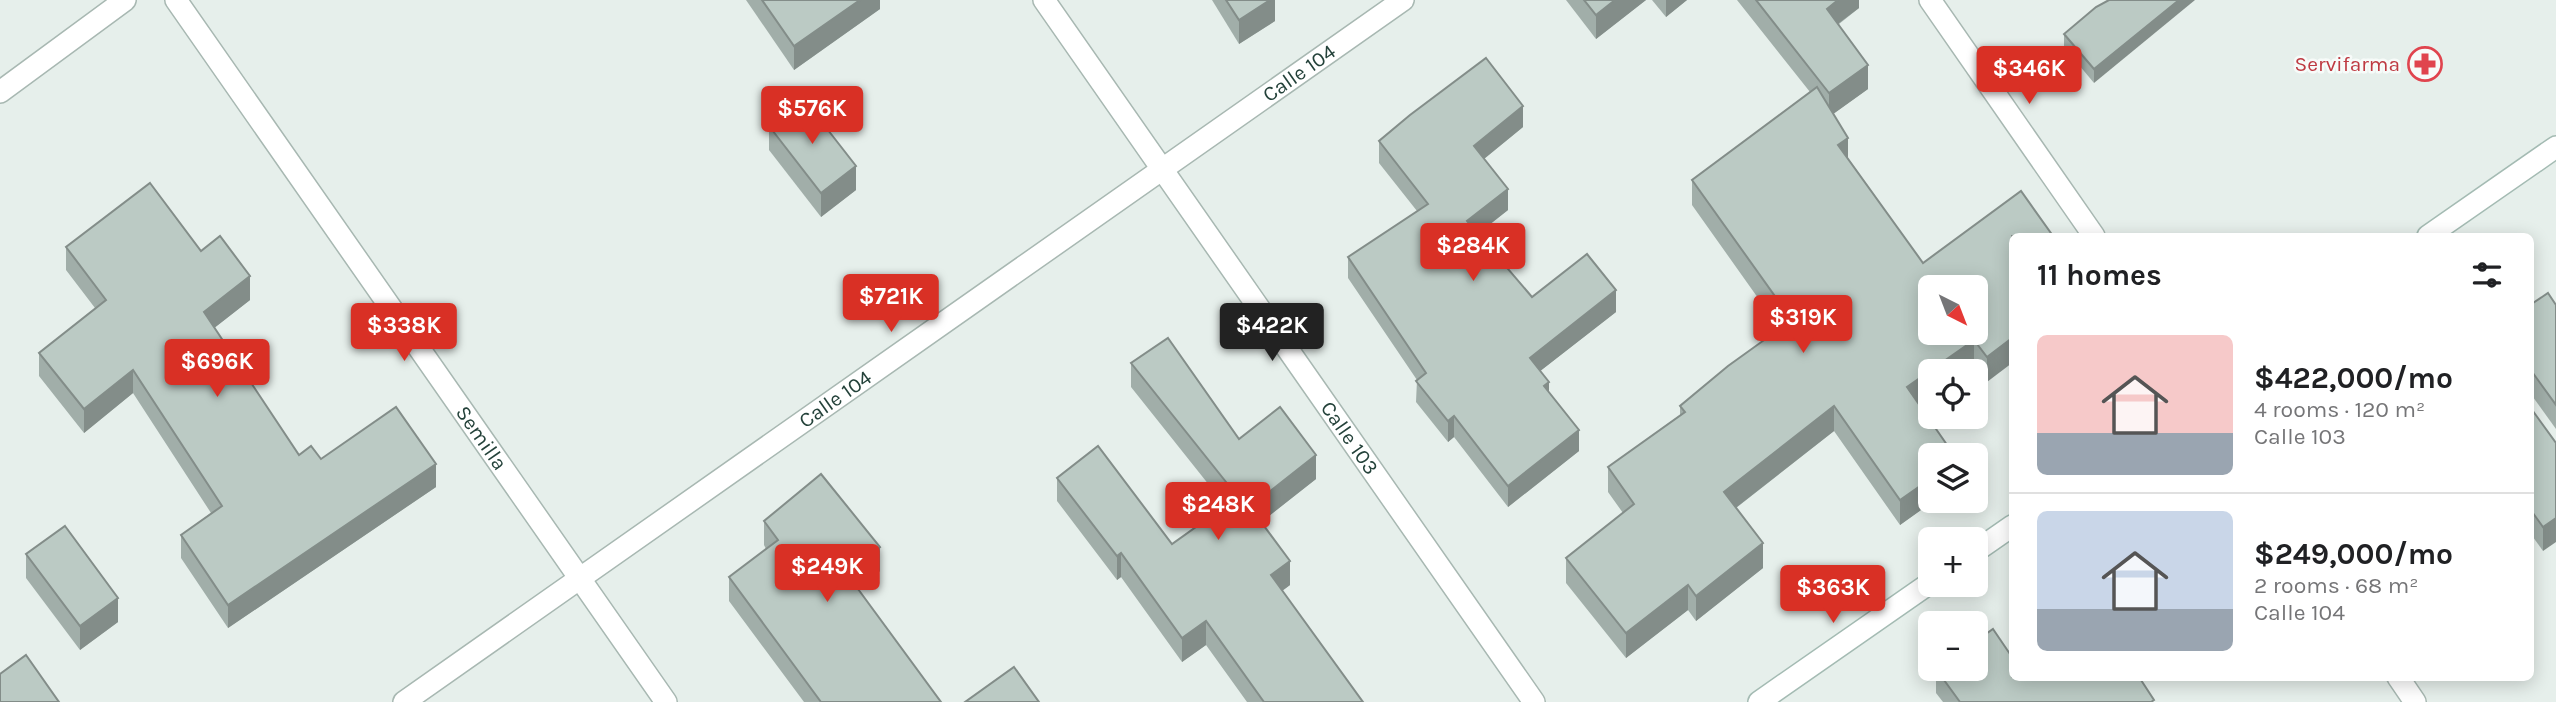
<!DOCTYPE html>
<html lang="en">
<head>
<meta charset="utf-8">
<style>
  :root { --surface:#fff; --page:#f6f6f6; --text:#202124; --muted:#757577; --line:#e0e0e0; --accent:#d93025 }
  body { margin:0; font-family:Karla,sans-serif; background:var(--page); color:var(--text); height:100vh; display:flex; flex-direction:column; font-size:26px; white-space:nowrap }
  * { box-sizing:border-box; margin:0 }
  p { font-size:23px; color:var(--muted) }
  .icon { flex:none; width:38px; height:38px; fill:none; stroke:currentColor; stroke-width:2; stroke-linecap:round; stroke-linejoin:round }
  .map { position:relative; flex:1; overflow:hidden }
  .side { position:absolute; left:2009px; top:233px; width:525px; height:448px; display:flex; flex-direction:column; background:var(--surface); border-radius:10px; box-shadow:0 4px 18px #0003 }
  .side>* { flex:none }
  .needle { width:46px; rotate:138deg }
  .buttons { position:absolute; left:1918px; top:275px; display:grid; gap:14px }
  .buttons a { display:grid; place-items:center; width:70px; height:70px; border-radius:10px; background:var(--surface); box-shadow:0 4px 18px #0003; font-size:35px }
  .price { position:absolute; translate:-50% -60px; padding:0 16px; border-radius:7px; background:var(--accent); color:#fff; font-size:23px; line-height:46px; filter:drop-shadow(0 2px 4px #0008) }
  .price::after { content:''; position:absolute; left:50%; top:42px; width:21px; height:16px; margin-left:-10px; background:inherit; clip-path:polygon(0 0,100% 0,50% 100%) }
  .price.selected { background:#222; color:#fff }
  ul { padding:0; list-style:none }
  li { display:flex; align-items:center; gap:21px; height:175px; padding:0 28px }
  li+li { border-top:2px solid var(--line) }
  li span { display:grid; place-items:center; flex:none; width:196px; height:140px; border-radius:10px; color:#555 }
  li>.icon { margin-inline-start:auto }
  span .icon { width:84px; height:84px; fill:#fffc; stroke-width:1 }
  li b { font-size:30px }
  h2 { display:flex; justify-content:space-between; align-items:center; height:84px; padding:0 28px; font-size:30px }
  .map>svg:first-child { display:block }
</style>
</head>
<body>
<div class="map">
<svg width="2556" height="702" viewBox="0 0 2556 702">
  <rect width="100%" height="100%" fill="#e6efeb"/>
  <g fill="none" stroke-linecap="round" stroke-linejoin="round">
    <!-- street casing -->
    <g stroke="#a8b8b2" stroke-width="24">
      <g id="street">
        <path id="s1" d="M 176,0 L 666,702"/>
        <path id="s2" d="M 1044,0 L 1534,702"/>
        <path d="M 1930,0 L 2094,236"/>
        <path d="M 0,92 L 125,0"/>
        <path d="M 2398,677 L 2415,702"/>
        <path id="s3" d="M 404,702 L 1403,0"/>
      </g>
    </g>
    <!-- secondary casing -->
    <g stroke="#a4bbb3" stroke-width="24">
      <g id="secondary">
        <path d="M 2428,236 L 2556,147"/>
        <path d="M 1976,551 L 2012,526"/>
        <path d="M 1759,702 L 1930,583"/>
      </g>
    </g>
    <!-- street -->
    <use href="#street" stroke="#fff" stroke-width="21"/>
    <!-- secondary -->
    <use href="#secondary" stroke="#fff" stroke-width="21"/>
  </g>
  <!-- wall -->
  <g fill="#a1aea9">
    <path d="M 746,0 L 880,0 L 880,9 L 794,70 Z"/>
    <path d="M 1212,0 L 1275,0 L 1275,21 L 1239,44 Z"/>
    <path d="M 1566,0 L 1646,0 L 1596,39 Z"/>
    <path d="M 1652,0 L 1687,0 L 1666,17 Z"/>
    <path d="M 1737,0 L 1859,0 L 1859,8 L 1839,24 L 1868,89 L 1833,114 L 1848,158 L 1923,263 L 2021,191 L 1987,382 L 1974,365 L 1930,371 L 1930,395 L 1918,404 L 1930,500 L 1935,500 L 1900,525 L 1834,431 L 1736,508 L 1763,568 L 1696,621 L 1688,610 L 1626,658 L 1566,583 L 1566,558 L 1623,513 L 1608,492 L 1608,467 L 1680,415 L 1680,406 L 1780,329 L 1692,205 L 1692,180 L 1810,92 Z"/>
    <path d="M 2096,7 L 2094,83 L 2064,47 L 2064,34 Z"/>
    <path d="M 769,126 L 856,190 L 821,217 L 769,150 Z"/>
    <path d="M 1523,127 L 1484,159 L 1508,210 L 1478,234 L 1532,297 L 1616,312 L 1540,371 L 1549,392 L 1579,451 L 1508,507 L 1454,437 L 1448,442 L 1416,402 L 1417,380 L 1348,278 L 1348,257 L 1417,211 L 1379,163 L 1379,141 Z"/>
    <path d="M 66,247 L 201,251 L 250,300 L 214,328 L 299,455 L 436,487 L 228,628 L 181,558 L 181,535 L 211,513 L 133,393 L 84,433 L 39,376 L 39,353 L 95,308 L 66,270 Z"/>
    <path d="M 2530,305 L 2556,305 L 2556,429 L 2530,393 Z"/>
    <path d="M 1131,363 L 1239,439 L 1316,479 L 1261,522 L 1290,585 L 1282,591 L 1363,702 L 1247,702 L 1206,645 L 1182,662 L 1121,577 L 1117,580 L 1057,501 L 1057,478 L 1172,544 L 1225,505 L 1131,387 Z"/>
    <path d="M 2530,407 L 2556,443 L 2543,551 L 2530,533 Z"/>
    <path d="M 764,521 L 880,571 L 858,589 L 941,702 L 804,702 L 729,601 L 729,577 L 766,549 L 764,545 Z"/>
    <path d="M 26,554 L 118,622 L 80,650 L 26,578 Z"/>
    <path d="M 1936,669 L 2012,677 L 2154,702 L 1943,702 L 1936,693 Z"/>
  </g>
  <!-- shaded-wall -->
  <g fill="#838d89">
    <path d="M 860,0 L 880,0 L 880,9 L 794,70 L 794,46 Z"/>
    <path d="M 1270,0 L 1275,0 L 1275,21 L 1239,44 L 1239,20 Z"/>
    <path d="M 1615,0 L 1646,0 L 1596,39 L 1596,15 Z"/>
    <path d="M 1666,0 L 1687,0 L 1666,17 Z"/>
    <path d="M 1838,0 L 1859,0 L 1859,8 L 1827,32 L 1827,9 Z"/>
    <path d="M 2179,0 L 2195,0 L 2094,83 L 2094,69 Z"/>
    <path d="M 1868,65 L 1868,89 L 1829,117 L 1829,93 Z"/>
    <path d="M 1523,106 L 1523,127 L 1474,167 L 1474,146 Z"/>
    <path d="M 1848,138 L 1848,163 L 1838,145 Z"/>
    <path d="M 856,166 L 856,190 L 821,217 L 821,193 Z"/>
    <path d="M 1508,189 L 1508,210 L 1467,242 L 1467,221 Z"/>
    <path d="M 250,276 L 250,300 L 204,336 L 204,312 Z"/>
    <path d="M 1616,290 L 1616,312 L 1530,379 L 1530,358 Z"/>
    <path d="M 2012,338 L 2012,363 L 1987,382 L 1987,357 Z"/>
    <path d="M 1974,340 L 1974,365 L 1965,371 L 1930,371 L 1930,395 L 1907,412 L 1907,387 Z"/>
    <path d="M 133,370 L 133,393 L 84,433 L 84,409 Z"/>
    <path d="M 1549,382 L 1549,403 L 1544,386 Z"/>
    <path d="M 1834,406 L 1834,431 L 1724,517 L 1724,492 Z"/>
    <path d="M 1454,416 L 1454,437 L 1448,442 L 1448,421 Z"/>
    <path d="M 1579,430 L 1579,451 L 1508,507 L 1508,486 Z"/>
    <path d="M 1316,455 L 1316,479 L 1250,531 L 1250,507 Z"/>
    <path d="M 436,464 L 436,487 L 228,628 L 228,605 Z"/>
    <path d="M 1930,479 L 1930,500 L 1935,500 L 1900,525 L 1900,500 Z"/>
    <path d="M 2556,518 L 2556,542 L 2543,551 L 2543,527 Z"/>
    <path d="M 1763,543 L 1763,568 L 1696,621 L 1696,596 Z"/>
    <path d="M 880,547 L 880,571 L 847,598 L 847,574 Z"/>
    <path d="M 1121,553 L 1121,577 L 1117,580 L 1117,556 Z"/>
    <path d="M 1290,561 L 1290,585 L 1271,599 L 1271,575 Z"/>
    <path d="M 1688,585 L 1688,610 L 1626,658 L 1626,633 Z"/>
    <path d="M 118,598 L 118,622 L 80,650 L 80,626 Z"/>
    <path d="M 1206,621 L 1206,645 L 1182,662 L 1182,638 Z"/>
  </g>
  <!-- building -->
  <g fill="#bbcac4" stroke="#838d89" stroke-width="2" fill-rule="evenodd">
    <path d="M 762,0 L 860,0 L 794,46 Z"/>
    <path d="M 1226,0 L 1270,0 L 1239,20 Z"/>
    <path d="M 1584,0 L 1615,0 L 1596,15 Z"/>
    <path d="M 1756,0 L 1838,0 L 1827,9 L 1868,65 L 1829,93 Z"/>
    <path d="M 2109,0 L 2179,0 L 2094,69 L 2064,34 L 2096,7 Z"/>
    <path d="M 1486,58 L 1523,106 L 1474,146 L 1508,189 L 1467,221 L 1532,297 L 1587,254 L 1616,290 L 1530,358 L 1549,382 L 1544,386 L 1579,430 L 1508,486 L 1454,416 L 1448,421 L 1416,381 L 1426,373 L 1348,257 L 1428,204 L 1379,141 L 1410,115 Z"/>
    <path d="M 1817,87 L 1848,138 L 1838,145 L 1923,263 L 2021,191 L 2053,236 L 2012,236 L 2012,338 L 1987,357 L 1974,340 L 1907,387 L 1954,455 L 1930,455 L 1930,479 L 1900,500 L 1834,406 L 1724,492 L 1763,543 L 1696,596 L 1688,585 L 1626,633 L 1566,558 L 1634,504 L 1608,467 L 1685,412 L 1680,406 L 1728,366 L 1792,320 L 1692,180 ZM 1930,287 L 1976,287 L 1976,332 L 1930,332 Z"/>
    <path d="M 803,98 L 856,166 L 821,193 L 769,126 Z"/>
    <path d="M 150,183 L 201,251 L 220,236 L 250,276 L 204,312 L 299,455 L 311,446 L 321,459 L 396,407 L 436,464 L 228,605 L 181,535 L 222,506 L 133,370 L 84,409 L 39,353 L 106,300 L 66,247 Z"/>
    <path d="M 2548,293 L 2556,305 L 2556,405 L 2530,369 L 2530,305 Z"/>
    <path d="M 1168,338 L 1239,439 L 1280,407 L 1316,455 L 1250,507 L 1290,561 L 1271,575 L 1363,702 L 1264,702 L 1206,621 L 1182,638 L 1121,553 L 1117,556 L 1057,478 L 1098,446 L 1172,544 L 1238,497 L 1131,363 Z"/>
    <path d="M 2530,407 L 2556,443 L 2556,518 L 2543,527 L 2530,509 Z"/>
    <path d="M 821,474 L 880,547 L 847,574 L 941,702 L 821,702 L 729,577 L 778,540 L 764,521 Z"/>
    <path d="M 65,526 L 118,598 L 80,626 L 26,554 Z"/>
    <path d="M 1993,629 L 2012,657 L 2012,677 L 2139,677 L 2154,700 L 2151,702 L 1960,702 L 1936,669 L 1976,668 L 1976,641 Z"/>
    <path d="M 26,655 L 59,702 L 0,702 L 0,674 Z"/>
    <path d="M 1014,667 L 1039,702 L 965,702 Z"/>
  </g>
  <!-- icons -->
  <defs>
    <g id="pharmacy-ring" transform="scale(1.75)"><circle r="9.5" fill="#f7fbf9" stroke="#e0444e" stroke-width="1.5"/><path d="M-2-6h4v4h4v4h-4v4h-4v-4h-4v-4h4Z" fill="#e0444e"/></g>
  </defs>
  <g fill-rule="evenodd">
    <use href="#pharmacy-ring" x="2425" y="64"/>
  </g>
  <g text-anchor="middle" stroke-width="5" stroke-linejoin="round" paint-order="stroke">
    <!-- health labels -->
    <g font-size="21" fill="#be3a42" stroke="#f7fbf9" text-anchor="end">
      <text x="2400" y="71">Servifarma</text>
    </g>
    <!-- street labels -->
    <g font-size="21" fill="#24423a" stroke="#f7fbf9">
      <text dy="7" stroke="none"><textPath href="#s3" startOffset="1094">Calle 104</textPath></text>
      <text dy="7" stroke="none"><textPath href="#s3" startOffset="527">Calle 104</textPath></text>
      <text dy="7" stroke="none"><textPath href="#s1" startOffset="534">Semilla</textPath></text>
      <text dy="7" stroke="none"><textPath href="#s2" startOffset="534">Calle 103</textPath></text>
    </g>
  </g>
</svg>
<div class="buttons">
<a><svg class="needle" viewBox="-14 -14 28 28"><path d="M0-13l5 13h-10z" fill="#e53935"/><path d="M0 13l5-13h-10z" fill="#757577"/></svg></a>
<a><svg class="icon" aria-label="locate" viewBox="0 0 24 24"><circle cx="12" cy="12" r="6"/><path d="M12 2v4M12 18v4M2 12h4M18 12h4"/></svg></a>
<a><svg class="icon" aria-label="layers" viewBox="0 0 24 24"><path d="M12 4l9 5-9 5-9-5zM3 14l9 5 9-5"/></svg></a>
<a>+</a>
<a>−</a>
</div>
<b class="price" style="left:2029px;top:106px">$346K</b>
<b class="price" style="left:812px;top:146px">$576K</b>
<b class="price" style="left:1473px;top:283px">$284K</b>
<b class="price" style="left:891px;top:334px">$721K</b>
<b class="price" style="left:1803px;top:355px">$319K</b>
<b class="price" style="left:404px;top:363px">$338K</b>
<b class="price selected" style="left:1272px;top:363px">$422K</b>
<b class="price" style="left:217px;top:399px">$696K</b>
<b class="price" style="left:1218px;top:542px">$248K</b>
<b class="price" style="left:827px;top:604px">$249K</b>
<b class="price" style="left:1833px;top:625px">$363K</b>
<section class="side">
<h2>11 homes<svg class="icon" aria-label="filters" viewBox="0 0 24 24"><path d="M4 7h16M4 17h16"/><circle cx="9" cy="7" r="2"/><circle cx="15" cy="17" r="2"/></svg></h2>
<ul>
<li><span style="background:linear-gradient(#f6c9c9 70%,#9aa5b1 0)"><svg class="icon" aria-label="home" viewBox="0 0 24 24"><path d="M3 11l9-7 9 7M6 9v11h12V9"/></svg></span><div><b>$422,000/mo</b><p>4 rooms · 120 m²</p><p>Calle 103</p></div></li>
<li><span style="background:linear-gradient(#c9d6e8 70%,#9aa5b1 0)"><svg class="icon" aria-label="home" viewBox="0 0 24 24"><path d="M3 11l9-7 9 7M6 9v11h12V9"/></svg></span><div><b>$249,000/mo</b><p>2 rooms · 68 m²</p><p>Calle 104</p></div></li>
</ul>
</section>
</div>
</body>
</html>
